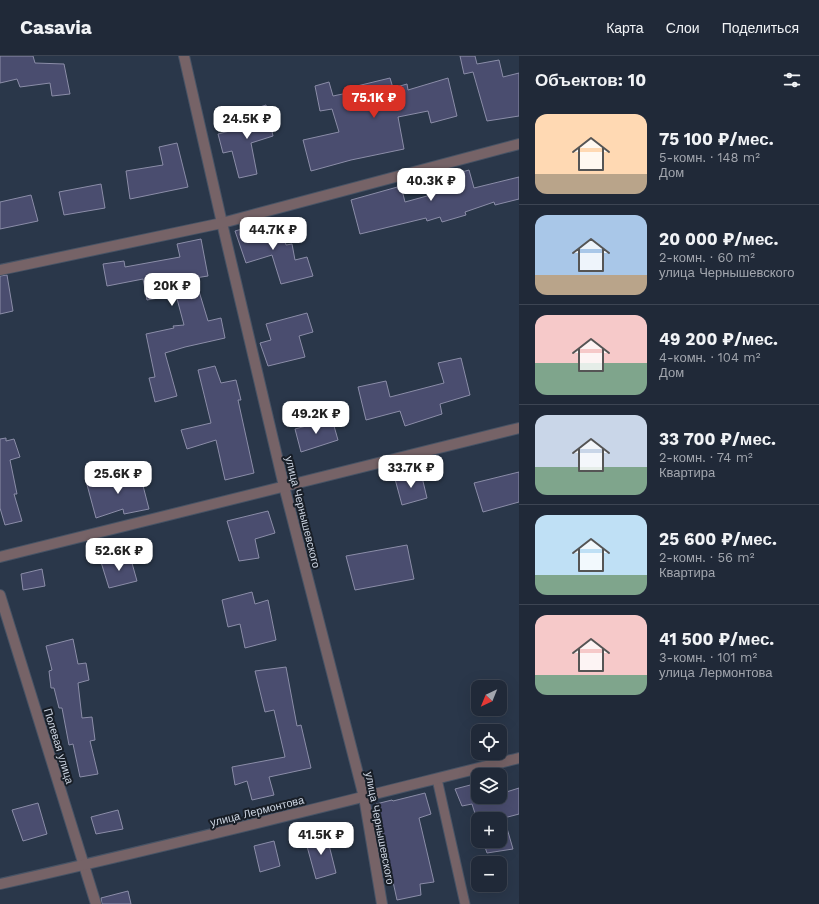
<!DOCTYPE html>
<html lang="ru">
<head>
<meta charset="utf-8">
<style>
  :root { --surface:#202938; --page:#283140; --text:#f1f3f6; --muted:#a2a6ae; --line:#3d4553; --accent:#d93025 }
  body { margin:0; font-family:"Work Sans",sans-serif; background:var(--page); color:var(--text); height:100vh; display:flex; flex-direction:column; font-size:15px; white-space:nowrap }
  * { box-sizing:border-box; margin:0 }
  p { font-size:13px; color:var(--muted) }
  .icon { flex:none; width:22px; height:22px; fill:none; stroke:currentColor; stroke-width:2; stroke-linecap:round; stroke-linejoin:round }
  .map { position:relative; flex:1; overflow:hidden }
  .drawer { display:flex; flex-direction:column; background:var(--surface); width:300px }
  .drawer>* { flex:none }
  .needle { width:26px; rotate:223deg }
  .controls { position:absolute; left:471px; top:624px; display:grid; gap:8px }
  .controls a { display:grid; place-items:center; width:36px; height:36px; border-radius:8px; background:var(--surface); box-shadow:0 4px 16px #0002,0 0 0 1px var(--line); font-size:20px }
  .price { position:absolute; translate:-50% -34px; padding:0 9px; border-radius:8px; background:#fff; color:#222; font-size:13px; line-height:26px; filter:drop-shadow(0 1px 2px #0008) }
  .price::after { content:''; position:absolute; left:50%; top:24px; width:12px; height:9px; margin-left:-6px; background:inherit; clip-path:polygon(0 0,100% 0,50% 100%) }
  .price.selected { background:var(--accent); color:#fff }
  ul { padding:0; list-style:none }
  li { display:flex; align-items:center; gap:12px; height:100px; padding:0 16px }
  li+li { border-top:1px solid var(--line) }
  li span { display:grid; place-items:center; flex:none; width:112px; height:80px; border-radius:12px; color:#555 }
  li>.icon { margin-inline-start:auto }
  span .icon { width:48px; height:48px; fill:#fffc; stroke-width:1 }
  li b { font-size:17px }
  h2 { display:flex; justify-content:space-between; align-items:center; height:48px; padding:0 16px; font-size:17px }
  header { display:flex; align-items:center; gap:24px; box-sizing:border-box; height:56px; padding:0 20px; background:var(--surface); border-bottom:1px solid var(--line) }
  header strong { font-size:19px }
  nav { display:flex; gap:22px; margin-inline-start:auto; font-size:14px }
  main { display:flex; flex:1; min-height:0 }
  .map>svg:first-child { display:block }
</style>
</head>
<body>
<header>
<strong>Casavia</strong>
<nav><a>Карта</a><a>Слои</a><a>Поделиться</a></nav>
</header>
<main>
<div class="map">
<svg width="519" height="848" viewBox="0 0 519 848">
  <rect width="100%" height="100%" fill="#2a374a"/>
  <!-- building -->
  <g fill="#4a4d6f" stroke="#8b8da8">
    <path d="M 0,0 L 33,0 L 35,7 L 64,8 L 70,38 L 52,40 L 50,27 L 20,31 L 17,23 L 0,27 Z"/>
    <path d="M 460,0 L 475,0 L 477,8 L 499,4 L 503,21 L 519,17 L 519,60 L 487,65 L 473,16 L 464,18 Z"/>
    <path d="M 390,22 L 393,32 L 407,28 L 408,34 L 448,22 L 457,60 L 431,67 L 428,55 L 398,61 L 404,93 L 351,104 L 311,115 L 303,84 L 339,76 L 332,53 L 320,55 L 315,30 L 329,26 L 333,40 L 357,35 L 357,30 Z"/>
    <path d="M 266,49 L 273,80 L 251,87 L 257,118 L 239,122 L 232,95 L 223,97 L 218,78 L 245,71 L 241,57 Z"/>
    <path d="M 177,87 L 188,131 L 130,143 L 126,115 L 163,109 L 159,91 Z"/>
    <path d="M 469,114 L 474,132 L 519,121 L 519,143 L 495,149 L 494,146 L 465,156 L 466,159 L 442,166 L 440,161 L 427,165 L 426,162 L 360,178 L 351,144 L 401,130 L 405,146 L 438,137 L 434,124 Z"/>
    <path d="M 101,128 L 105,152 L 64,159 L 59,136 Z"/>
    <path d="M 31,139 L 38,165 L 0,173 L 0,146 Z"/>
    <path d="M 280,165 L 286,189 L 292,188 L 295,204 L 307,201 L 313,220 L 281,228 L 272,199 L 246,207 L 235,175 L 260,168 L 261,170 Z"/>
    <path d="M 201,183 L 208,220 L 195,222 L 208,265 L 221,262 L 225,282 L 185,291 L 165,297 L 177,340 L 155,346 L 149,322 L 155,321 L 146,278 L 174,272 L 173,270 L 184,269 L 176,239 L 147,244 L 143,223 L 107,230 L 103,208 L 124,205 L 125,211 L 180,201 L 177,188 Z"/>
    <path d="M 7,219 L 13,255 L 0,258 L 0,220 Z"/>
    <path d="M 307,257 L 313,276 L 299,280 L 305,301 L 268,310 L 260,287 L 271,284 L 266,268 Z"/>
    <path d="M 461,302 L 470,339 L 440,348 L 442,358 L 405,370 L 400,355 L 366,364 L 358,331 L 386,325 L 390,341 L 444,327 L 438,307 Z"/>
    <path d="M 215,310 L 221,327 L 236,324 L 241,344 L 238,344 L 254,417 L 225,424 L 216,384 L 187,393 L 181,374 L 211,367 L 198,314 Z"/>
    <path d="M 332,363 L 338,384 L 301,396 L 295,373 Z"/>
    <path d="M 6,382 L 6,385 L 14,383 L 20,401 L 10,404 L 17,438 L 14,438 L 22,465 L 5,469 L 0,452 L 0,383 Z"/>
    <path d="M 519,416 L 519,446 L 483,456 L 474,427 Z"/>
    <path d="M 421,417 L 427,442 L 402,449 L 395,423 Z"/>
    <path d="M 140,418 L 149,453 L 124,458 L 123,453 L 96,462 L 86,425 L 109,421 L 110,423 Z"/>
    <path d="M 268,455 L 275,477 L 255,483 L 259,502 L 239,505 L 227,465 Z"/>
    <path d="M 407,489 L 414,523 L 355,534 L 346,500 Z"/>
    <path d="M 130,500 L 137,525 L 109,532 L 101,506 Z"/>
    <path d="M 42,513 L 45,530 L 23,534 L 21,518 Z"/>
    <path d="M 252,536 L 255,548 L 268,544 L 276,584 L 245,592 L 240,568 L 228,571 L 222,544 Z"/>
    <path d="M 73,583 L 78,608 L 86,607 L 89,624 L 78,627 L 82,662 L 92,661 L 95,684 L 90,685 L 98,718 L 80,721 L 73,688 L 69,689 L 62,652 L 59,652 L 54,632 L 51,632 L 49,615 L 52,614 L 46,590 Z"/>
    <path d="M 286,611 L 297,670 L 301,669 L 311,712 L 269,721 L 274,739 L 252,744 L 247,725 L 235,729 L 232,711 L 285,701 L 274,654 L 265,656 L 255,615 Z"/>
    <path d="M 478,727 L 478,745 L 491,741 L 500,741 L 500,738 L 519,732 L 519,758 L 504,762 L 513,793 L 487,797 L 483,785 L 500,785 L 500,763 L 478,763 L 478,767 L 472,748 L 462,750 L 455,733 Z"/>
    <path d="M 425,737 L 431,758 L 419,762 L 434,826 L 420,828 L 421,839 L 397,844 L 376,748 L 392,744 L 393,745 Z"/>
    <path d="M 38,747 L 47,778 L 23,785 L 12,754 Z"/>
    <path d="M 118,754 L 123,773 L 96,778 L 91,761 Z"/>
    <path d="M 326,777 L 336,817 L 316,823 L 305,783 Z"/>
    <path d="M 274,785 L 280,810 L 260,816 L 254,790 Z"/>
    <path d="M 128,835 L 131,848 L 102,848 L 101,842 Z"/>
  </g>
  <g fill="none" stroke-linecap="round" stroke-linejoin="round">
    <!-- service casing -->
    <g stroke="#475365" stroke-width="11">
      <path id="service" d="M 437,723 L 465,848"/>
    </g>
    <!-- minor casing -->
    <g stroke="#475365" stroke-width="12">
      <g id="minor">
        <path d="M 184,0 L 222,167 L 284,430 L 364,741 L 382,848"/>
        <path d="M 0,501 L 519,372"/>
        <path d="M 0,539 L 96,848"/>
        <path d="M 0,828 C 174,789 346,745 519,702"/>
      </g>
    </g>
    <!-- tertiary casing -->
    <g stroke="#475365" stroke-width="12">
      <path id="tertiary" d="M 0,214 L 222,167 L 519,88"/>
    </g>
    <!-- service -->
    <use href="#service" stroke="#766367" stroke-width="9"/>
    <!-- minor -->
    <use href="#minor" stroke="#766367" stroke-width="10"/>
    <!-- tertiary -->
    <use href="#tertiary" stroke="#766367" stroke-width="10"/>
  </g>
  <g text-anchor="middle" stroke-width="4" stroke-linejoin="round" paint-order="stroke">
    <!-- street labels -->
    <g font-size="11" fill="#cdd5e2" stroke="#181e27">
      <text transform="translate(303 456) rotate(76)" y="4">улица Чернышевского</text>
      <text transform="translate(59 690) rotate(73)" y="4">Полевая улица</text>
      <text transform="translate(257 755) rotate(-14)" y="4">улица Лермонтова</text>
      <text transform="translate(380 772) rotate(79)" y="4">улица Чернышевского</text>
    </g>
  </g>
</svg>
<div class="controls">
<a><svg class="needle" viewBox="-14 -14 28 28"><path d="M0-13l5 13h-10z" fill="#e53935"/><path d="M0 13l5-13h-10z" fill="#a2a6ae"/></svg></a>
<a><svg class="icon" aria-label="locate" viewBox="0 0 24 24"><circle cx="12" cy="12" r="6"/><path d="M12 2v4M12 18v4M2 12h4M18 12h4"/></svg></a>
<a><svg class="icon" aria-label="layers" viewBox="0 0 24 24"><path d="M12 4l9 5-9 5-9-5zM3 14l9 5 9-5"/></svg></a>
<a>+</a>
<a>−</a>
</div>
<b class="price selected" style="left:374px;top:63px">75.1K ₽</b>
<b class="price" style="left:247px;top:84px">24.5K ₽</b>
<b class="price" style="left:431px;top:146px">40.3K ₽</b>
<b class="price" style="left:273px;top:195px">44.7K ₽</b>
<b class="price" style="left:172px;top:251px">20K ₽</b>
<b class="price" style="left:316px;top:379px">49.2K ₽</b>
<b class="price" style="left:411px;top:433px">33.7K ₽</b>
<b class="price" style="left:118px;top:439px">25.6K ₽</b>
<b class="price" style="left:119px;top:516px">52.6K ₽</b>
<b class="price" style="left:321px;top:800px">41.5K ₽</b>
</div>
<section class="drawer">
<h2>Объектов: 10<svg class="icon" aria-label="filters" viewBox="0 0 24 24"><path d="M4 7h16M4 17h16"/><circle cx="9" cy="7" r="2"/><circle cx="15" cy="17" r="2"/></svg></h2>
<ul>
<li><span style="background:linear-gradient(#ffd9b3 75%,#b9a48a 0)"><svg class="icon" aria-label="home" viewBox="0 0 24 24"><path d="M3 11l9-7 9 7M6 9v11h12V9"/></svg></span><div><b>75 100 ₽/мес.</b><p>5-комн. · 148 m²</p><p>Дом</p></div></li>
<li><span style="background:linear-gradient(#a9c7e8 75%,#b9a48a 0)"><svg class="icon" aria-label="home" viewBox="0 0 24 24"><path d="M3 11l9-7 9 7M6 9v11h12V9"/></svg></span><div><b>20 000 ₽/мес.</b><p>2-комн. · 60 m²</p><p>улица Чернышевского</p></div></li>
<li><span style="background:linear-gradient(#f6c9c9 60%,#7fa58c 0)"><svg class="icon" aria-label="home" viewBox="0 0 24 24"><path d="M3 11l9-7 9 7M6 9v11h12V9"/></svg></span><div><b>49 200 ₽/мес.</b><p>4-комн. · 104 m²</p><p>Дом</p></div></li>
<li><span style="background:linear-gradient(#c9d6e8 65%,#7fa58c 0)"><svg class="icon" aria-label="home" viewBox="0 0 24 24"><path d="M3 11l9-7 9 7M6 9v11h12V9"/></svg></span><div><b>33 700 ₽/мес.</b><p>2-комн. · 74 m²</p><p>Квартира</p></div></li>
<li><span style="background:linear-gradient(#bfe0f5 75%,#7fa58c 0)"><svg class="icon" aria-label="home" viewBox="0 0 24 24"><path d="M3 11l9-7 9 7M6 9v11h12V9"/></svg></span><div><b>25 600 ₽/мес.</b><p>2-комн. · 56 m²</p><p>Квартира</p></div></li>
<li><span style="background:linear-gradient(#f6c9c9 75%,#7fa58c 0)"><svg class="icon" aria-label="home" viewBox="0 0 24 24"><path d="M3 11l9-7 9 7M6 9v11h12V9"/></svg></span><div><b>41 500 ₽/мес.</b><p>3-комн. · 101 m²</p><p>улица Лермонтова</p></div></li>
</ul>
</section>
</main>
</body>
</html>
